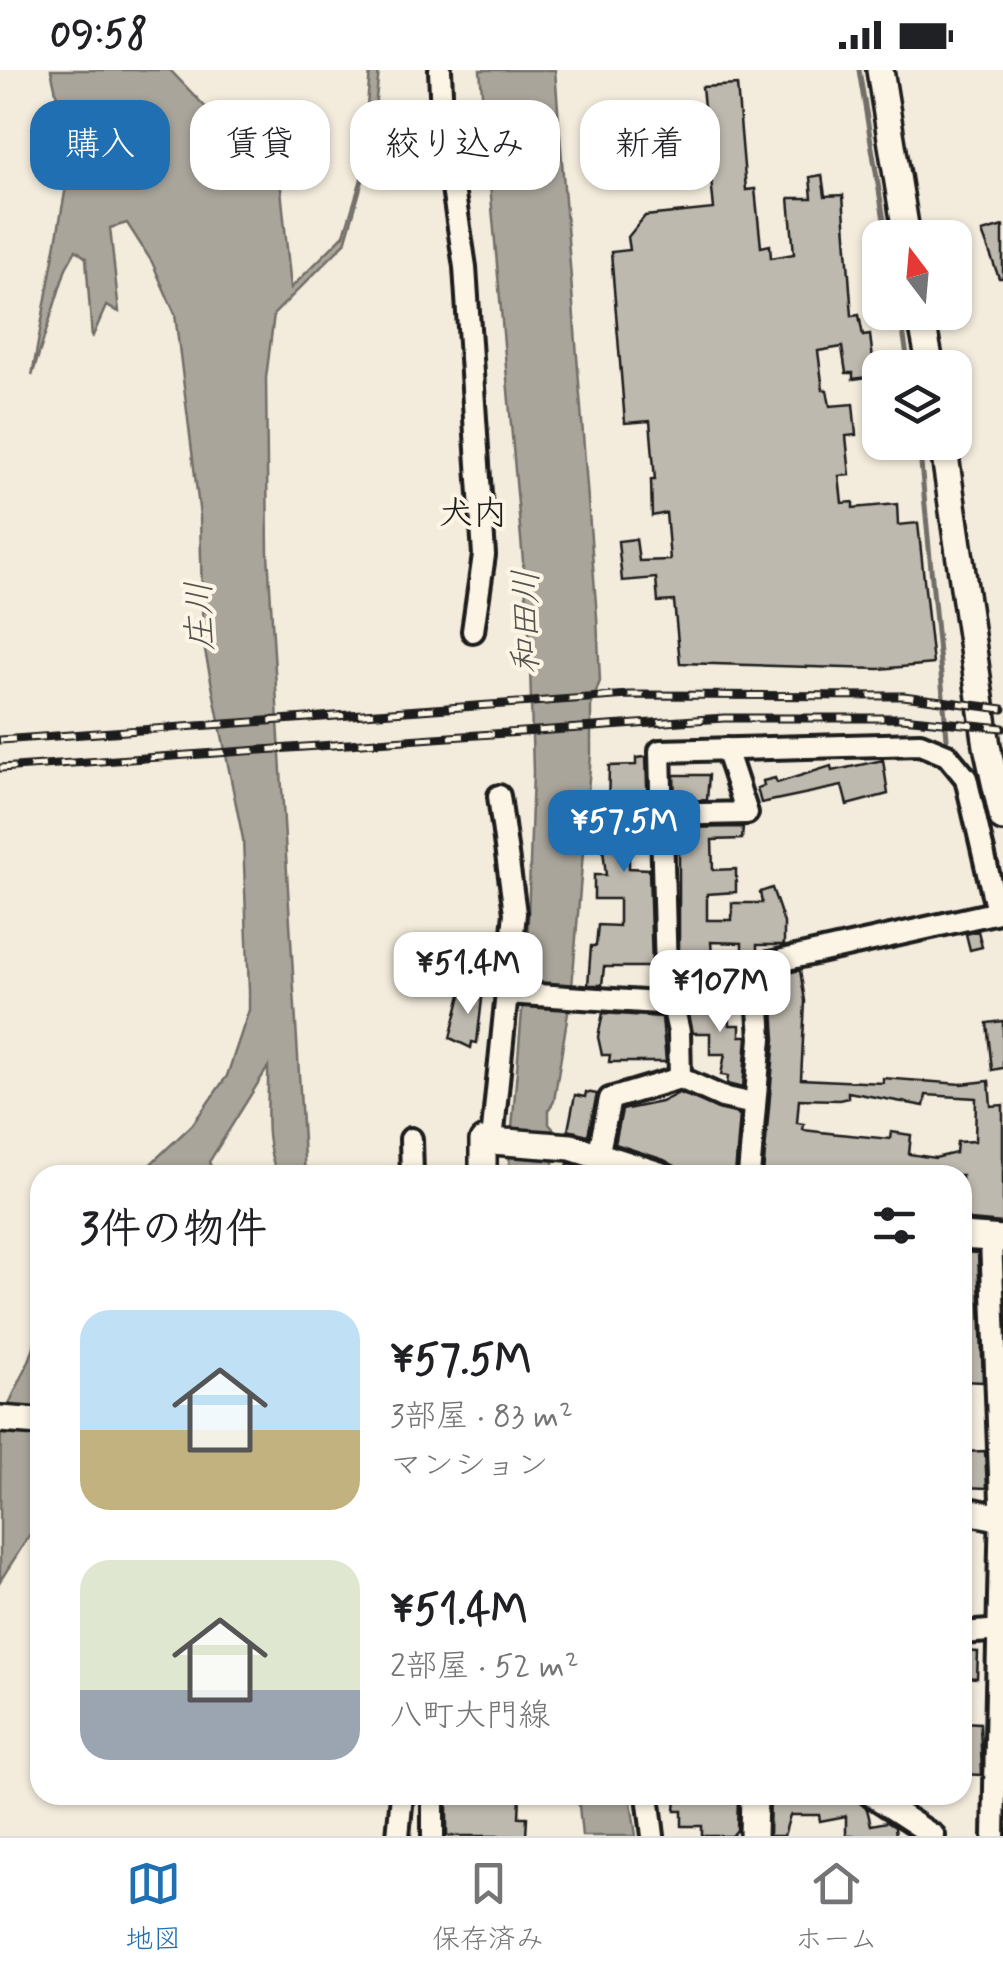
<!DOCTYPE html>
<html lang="ja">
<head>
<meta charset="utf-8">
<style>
  :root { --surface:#fff; --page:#f2f2f2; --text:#202124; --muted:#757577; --line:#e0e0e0; --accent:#1f6fb2 }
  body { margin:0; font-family:Mynerve,"Klee One",sans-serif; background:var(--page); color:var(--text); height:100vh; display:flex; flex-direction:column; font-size:38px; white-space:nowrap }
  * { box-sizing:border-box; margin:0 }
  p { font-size:32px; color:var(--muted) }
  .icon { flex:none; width:55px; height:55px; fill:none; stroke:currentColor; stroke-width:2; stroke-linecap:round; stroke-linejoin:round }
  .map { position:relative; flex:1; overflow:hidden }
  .side { position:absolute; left:30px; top:1095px; width:942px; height:640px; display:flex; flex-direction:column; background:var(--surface); border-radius:30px; box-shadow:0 2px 8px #0004 }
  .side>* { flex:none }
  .top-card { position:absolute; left:30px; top:30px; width:945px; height:90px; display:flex; gap:20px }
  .needle { width:65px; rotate:344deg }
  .buttons { position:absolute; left:862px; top:150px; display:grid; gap:20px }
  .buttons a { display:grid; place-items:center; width:110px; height:110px; border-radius:20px; background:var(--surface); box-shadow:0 2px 8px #0004; font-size:50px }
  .price { position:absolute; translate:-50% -85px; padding:0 22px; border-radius:20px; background:#fff; color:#222; font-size:32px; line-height:65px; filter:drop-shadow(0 2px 5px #0008) }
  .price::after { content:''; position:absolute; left:50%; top:60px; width:30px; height:22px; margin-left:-15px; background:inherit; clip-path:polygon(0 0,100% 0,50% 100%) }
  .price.current { background:var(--accent); color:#fff }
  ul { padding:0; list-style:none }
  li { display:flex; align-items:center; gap:30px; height:250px; padding:0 50px }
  li span { display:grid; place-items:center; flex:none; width:280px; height:200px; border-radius:30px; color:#555 }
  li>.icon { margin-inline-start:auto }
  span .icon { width:120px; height:120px; fill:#fffc; stroke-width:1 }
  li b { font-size:42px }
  h2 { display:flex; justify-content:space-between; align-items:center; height:120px; padding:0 50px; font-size:42px }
  .pill { padding:0 35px; border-radius:30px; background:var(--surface); box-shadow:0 2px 8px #0004; font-size:35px; line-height:90px }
  .pill.current { background:var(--accent); color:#fff }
  .status { display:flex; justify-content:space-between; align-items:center; height:70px; padding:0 50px; background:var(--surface); direction:ltr }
  .status svg { height:28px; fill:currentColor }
  .tab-bar { display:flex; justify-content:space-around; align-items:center; height:140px; border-top:2px solid var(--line); background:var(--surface); font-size:28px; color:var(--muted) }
  .tab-bar a { display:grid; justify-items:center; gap:5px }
  .tab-bar .current { color:var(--accent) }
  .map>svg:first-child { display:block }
</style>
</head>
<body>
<div class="status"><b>09:58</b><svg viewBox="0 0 49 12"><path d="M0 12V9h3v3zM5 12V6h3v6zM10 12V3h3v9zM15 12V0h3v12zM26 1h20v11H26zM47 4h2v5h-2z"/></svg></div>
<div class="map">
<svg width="1003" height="1766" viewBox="0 0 1003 1766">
  <rect width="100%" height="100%" fill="#f3ecdd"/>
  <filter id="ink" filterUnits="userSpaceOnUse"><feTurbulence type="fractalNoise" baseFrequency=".01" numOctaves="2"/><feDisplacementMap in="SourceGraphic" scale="20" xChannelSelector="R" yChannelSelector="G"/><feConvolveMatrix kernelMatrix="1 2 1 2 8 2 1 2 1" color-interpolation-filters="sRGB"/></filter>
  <g filter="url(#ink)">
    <!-- water -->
    <g fill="#aaa59b" stroke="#716e68" stroke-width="2.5">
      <path d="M 51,0 L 170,0 L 257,91 L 272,30 L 291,218 L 344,165 L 361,109 L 370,0 L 379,0 L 370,86 L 345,173 L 274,244 L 266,308 L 268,483 L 305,1105 L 278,1105 C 262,1070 269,1033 268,997 L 209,1092 L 215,1105 L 139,1105 L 192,1055 L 227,1006 L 249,940 L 249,921 L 243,769 L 203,571 L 200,446 L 175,244 L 152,192 L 127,153 L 110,158 L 119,242 L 106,236 L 92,268 L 86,188 L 76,180 L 66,198 L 32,306 L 71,89 Z"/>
      <path d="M 480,0 L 555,0 L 597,547 L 600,611 L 591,636 L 591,684 L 572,917 L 554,1031 L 549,1040 L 549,1054 L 556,1062 L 552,1105 L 508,1105 L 527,883 L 533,702 L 529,560 Z"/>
      <path d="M 40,1247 L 40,1449 L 0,1511 C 0,1463 0,1408 1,1361 C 7,1322 40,1290 36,1252 Z"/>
      <path d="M 578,1725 L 630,1725 L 636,1766 L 582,1766 Z"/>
    </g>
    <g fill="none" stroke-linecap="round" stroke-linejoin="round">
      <!-- stream -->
      <g stroke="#716e68" stroke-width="5">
        <path d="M 859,0 L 887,168"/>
        <path d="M 900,242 L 909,298"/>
        <path d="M 919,372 L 947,668"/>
      </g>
    </g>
    <!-- building -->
    <g fill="#beb9ae" stroke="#1c1c1c" stroke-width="2.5" fill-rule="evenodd">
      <path d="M 737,15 L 746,120 L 755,119 L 761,177 L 770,175 L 771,188 L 794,184 L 789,128 L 812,128 L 810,107 L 822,105 L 825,126 L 843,125 L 852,246 L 859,245 L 863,266 L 870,265 L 875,306 L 853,309 L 853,303 L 846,303 L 842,277 L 818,281 L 823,320 L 827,320 L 830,336 L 853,334 L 856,365 L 846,366 L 850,405 L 839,406 L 842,433 L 853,432 L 853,438 L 897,434 L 898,455 L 918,453 L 933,594 L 879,599 L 680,593 L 674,531 L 658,532 L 656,508 L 622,511 L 618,471 L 636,469 L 639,491 L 670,490 L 666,443 L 652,446 L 651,410 L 655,410 L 650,351 L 625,353 L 611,182 L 630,180 L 628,167 L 645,146 L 714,139 L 702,17 Z"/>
      <path d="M 1003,156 L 1003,208 L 999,208 L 982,162 Z"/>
      <path d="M 646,687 L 649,770 L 629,770 L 629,798 L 649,799 L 652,897 L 604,897 L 602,915 L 588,915 L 591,876 L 596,876 L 598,855 L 619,856 L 619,829 L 594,829 L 594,805 L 606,805 L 600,753 L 603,743 L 608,743 L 609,696 L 636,695 L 636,688 Z"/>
      <path d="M 883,690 L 888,724 L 847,735 L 842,716 L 761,733 L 757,718 L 764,716 L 763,711 L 775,708 L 777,713 L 831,696 L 832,701 Z"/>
      <path d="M 674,705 L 709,705 L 707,730 L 675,731 Z"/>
      <path d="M 743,757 L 742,769 L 712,770 L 713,800 L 736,799 L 736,822 L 707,824 L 707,850 L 732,850 L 732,833 L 762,833 L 760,822 L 772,818 L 784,853 L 784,875 L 757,875 L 757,882 L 742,883 L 742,873 L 711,872 L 712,886 L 679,889 L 679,758 Z"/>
      <path d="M 978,861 L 982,877 L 970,880 L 966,864 Z"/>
      <path d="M 800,900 L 805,931 L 801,1009 L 883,1013 L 883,1008 L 961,1014 L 989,1011 L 991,1036 L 1003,1035 L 1003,1153 L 970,1150 L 962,1145 L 962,1105 L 763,1105 L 775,969 L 771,907 ZM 848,1022 L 924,1036 L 926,1025 L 976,1028 L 975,1071 L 957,1072 L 956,1083 L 935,1088 L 909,1084 L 911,1065 L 891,1062 L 890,1069 L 829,1063 L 803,1060 L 804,1054 L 797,1053 L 799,1029 L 839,1030 L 848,1028 Z"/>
      <path d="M 463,917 L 483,920 L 477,973 L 472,972 L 471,978 L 450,968 Z"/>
      <path d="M 685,926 L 716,926 L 717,936 L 729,935 L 730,955 L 740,955 L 740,966 L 747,966 L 743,1018 L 727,1014 L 728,1006 L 721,1005 L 725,984 L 710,984 L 710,963 L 693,963 Z"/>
      <path d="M 603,943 L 662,947 L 666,992 L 609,992 L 610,985 L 602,985 L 598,967 Z"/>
      <path d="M 1003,951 L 1003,998 L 992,1000 L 987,953 Z"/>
      <path d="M 586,1022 L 597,1024 L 588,1065 L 568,1060 L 575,1025 L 585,1027 Z"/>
      <path d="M 679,1023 L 740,1045 L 735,1105 L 691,1105 L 664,1090 L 615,1074 L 622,1040 L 661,1032 Z"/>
      <path d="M 568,1093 L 605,1105 L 565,1105 Z"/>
      <path d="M 962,1182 L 978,1183 L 983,1312 L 962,1311 Z"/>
      <path d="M 985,1381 L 987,1418 L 962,1417 L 962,1382 Z"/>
      <path d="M 962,1581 L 978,1582 L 977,1608 L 962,1607 Z"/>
      <path d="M 962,1652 L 980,1653 L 982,1705 L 962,1704 Z"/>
      <path d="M 481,1725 L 520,1725 L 519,1747 L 527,1747 L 526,1766 L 447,1766 L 447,1729 L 481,1730 Z"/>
      <path d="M 770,1725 L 836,1725 L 837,1732 L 855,1729 L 867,1739 L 871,1755 L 887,1752 L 895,1757 L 896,1766 L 846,1766 L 846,1746 L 820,1751 L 819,1745 L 790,1745 L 784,1766 L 769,1766 Z"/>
      <path d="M 738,1727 L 737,1760 L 732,1766 L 702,1766 L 702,1756 L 682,1756 L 682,1741 L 675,1741 L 676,1728 Z"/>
    </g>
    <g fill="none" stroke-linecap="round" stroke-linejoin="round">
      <!-- minor casing -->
      <g stroke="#1c1c1c" stroke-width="28">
        <g id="minor">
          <path d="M 440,0 L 442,46 L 465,197 L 484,485 L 473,561"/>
          <path d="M 660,745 L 747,743 L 726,679"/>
          <path d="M 666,904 L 756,896 L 1003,841"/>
          <path d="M 507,923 L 674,934"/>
          <path d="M 754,1034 L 722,1027 L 680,1008 L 679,962 L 666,904 L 660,681 L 920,674 L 947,685 L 966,708 L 997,842"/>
          <path d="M 411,1069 L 412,1105"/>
          <path d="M 492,1071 L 515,843 L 499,726"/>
          <path d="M 598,1086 L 610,1029 L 680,1008"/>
          <path d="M 749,1105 L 761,968 L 756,896"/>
          <path d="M 991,1169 L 1001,1431 L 994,1766"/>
          <path d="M 962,1563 L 1003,1560"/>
          <path d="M 648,1725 L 653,1766"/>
          <path d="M 871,1725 L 934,1766"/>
          <path d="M 398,1766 L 402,1725"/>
          <path d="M 433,1766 L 433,1725"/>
        </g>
      </g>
      <!-- major casing -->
      <g stroke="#1c1c1c" stroke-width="32">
        <g id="major">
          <path d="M 880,0 L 907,168"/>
          <path d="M 920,242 L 931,298"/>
          <path d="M 943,372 L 987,676 L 1003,748"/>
          <path d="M 483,1105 L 483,1071 L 492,1071 L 571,1077 L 659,1105"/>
          <path d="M 962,1166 L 1003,1169"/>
          <path d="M 0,1349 L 40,1352"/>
          <path d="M 962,1440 L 1003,1448"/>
          <path d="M 753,1766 L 754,1725"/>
        </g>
      </g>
      <!-- minor -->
      <use href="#minor" stroke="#fcf5e5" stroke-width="20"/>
      <!-- major -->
      <use href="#major" stroke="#fcf5e5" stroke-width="25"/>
      <!-- rail casing -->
      <g stroke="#1c1c1c" stroke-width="9">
        <g id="rail">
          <path d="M 0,670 L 629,625 L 903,626 L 1003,639"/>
          <path d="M 0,698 L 724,648 L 902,648 L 1003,658"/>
        </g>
      </g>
      <!-- rail -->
      <use href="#rail" stroke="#fcf5e5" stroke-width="5" stroke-dasharray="15" stroke-linecap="butt"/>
    </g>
  </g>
  <g text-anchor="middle" stroke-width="8" stroke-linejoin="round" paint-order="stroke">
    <!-- neighbourhood labels -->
    <g font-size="35" fill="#1c1c1c" stroke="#fcf5e5">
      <text x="473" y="454">犬内</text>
    </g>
    <!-- water labels -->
    <g font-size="35" font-style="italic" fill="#55534f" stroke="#fcf5e5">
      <text transform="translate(199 546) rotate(-92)" y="12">庄川</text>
      <text transform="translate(525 552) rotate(-90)" y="12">和田川</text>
    </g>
  </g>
</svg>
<div class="buttons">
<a><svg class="needle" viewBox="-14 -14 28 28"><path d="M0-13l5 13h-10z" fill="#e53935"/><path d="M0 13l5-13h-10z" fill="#757577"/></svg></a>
<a><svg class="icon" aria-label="layers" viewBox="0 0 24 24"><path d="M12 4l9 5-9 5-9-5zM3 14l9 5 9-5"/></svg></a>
</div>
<b class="price current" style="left:624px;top:805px">¥57.5M</b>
<b class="price" style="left:468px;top:947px">¥51.4M</b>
<b class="price" style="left:720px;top:965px">¥107M</b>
<div class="top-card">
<a class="pill current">購入</a>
<a class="pill">賃貸</a>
<a class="pill">絞り込み</a>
<a class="pill">新着</a>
</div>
<section class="side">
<h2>3件の物件<svg class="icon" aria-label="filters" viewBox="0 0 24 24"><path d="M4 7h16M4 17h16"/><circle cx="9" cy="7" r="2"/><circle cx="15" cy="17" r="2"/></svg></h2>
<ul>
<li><span style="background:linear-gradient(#bfe0f5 60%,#c2b280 0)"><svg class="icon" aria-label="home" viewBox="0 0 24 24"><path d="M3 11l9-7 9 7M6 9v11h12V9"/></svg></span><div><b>¥57.5M</b><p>3部屋 · 83 m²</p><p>マンション</p></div></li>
<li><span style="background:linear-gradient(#dfe7d0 65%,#9aa5b1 0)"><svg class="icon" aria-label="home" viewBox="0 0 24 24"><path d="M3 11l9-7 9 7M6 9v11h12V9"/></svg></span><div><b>¥51.4M</b><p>2部屋 · 52 m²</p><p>八町大門線</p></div></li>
</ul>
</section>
</div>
<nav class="tab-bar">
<a class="current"><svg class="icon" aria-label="map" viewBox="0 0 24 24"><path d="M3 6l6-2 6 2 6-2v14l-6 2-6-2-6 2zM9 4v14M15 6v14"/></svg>地図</a>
<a><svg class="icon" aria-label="saved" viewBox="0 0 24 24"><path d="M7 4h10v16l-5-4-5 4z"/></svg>保存済み</a>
<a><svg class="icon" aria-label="home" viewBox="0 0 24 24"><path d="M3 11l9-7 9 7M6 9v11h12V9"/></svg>ホーム</a>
</nav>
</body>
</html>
